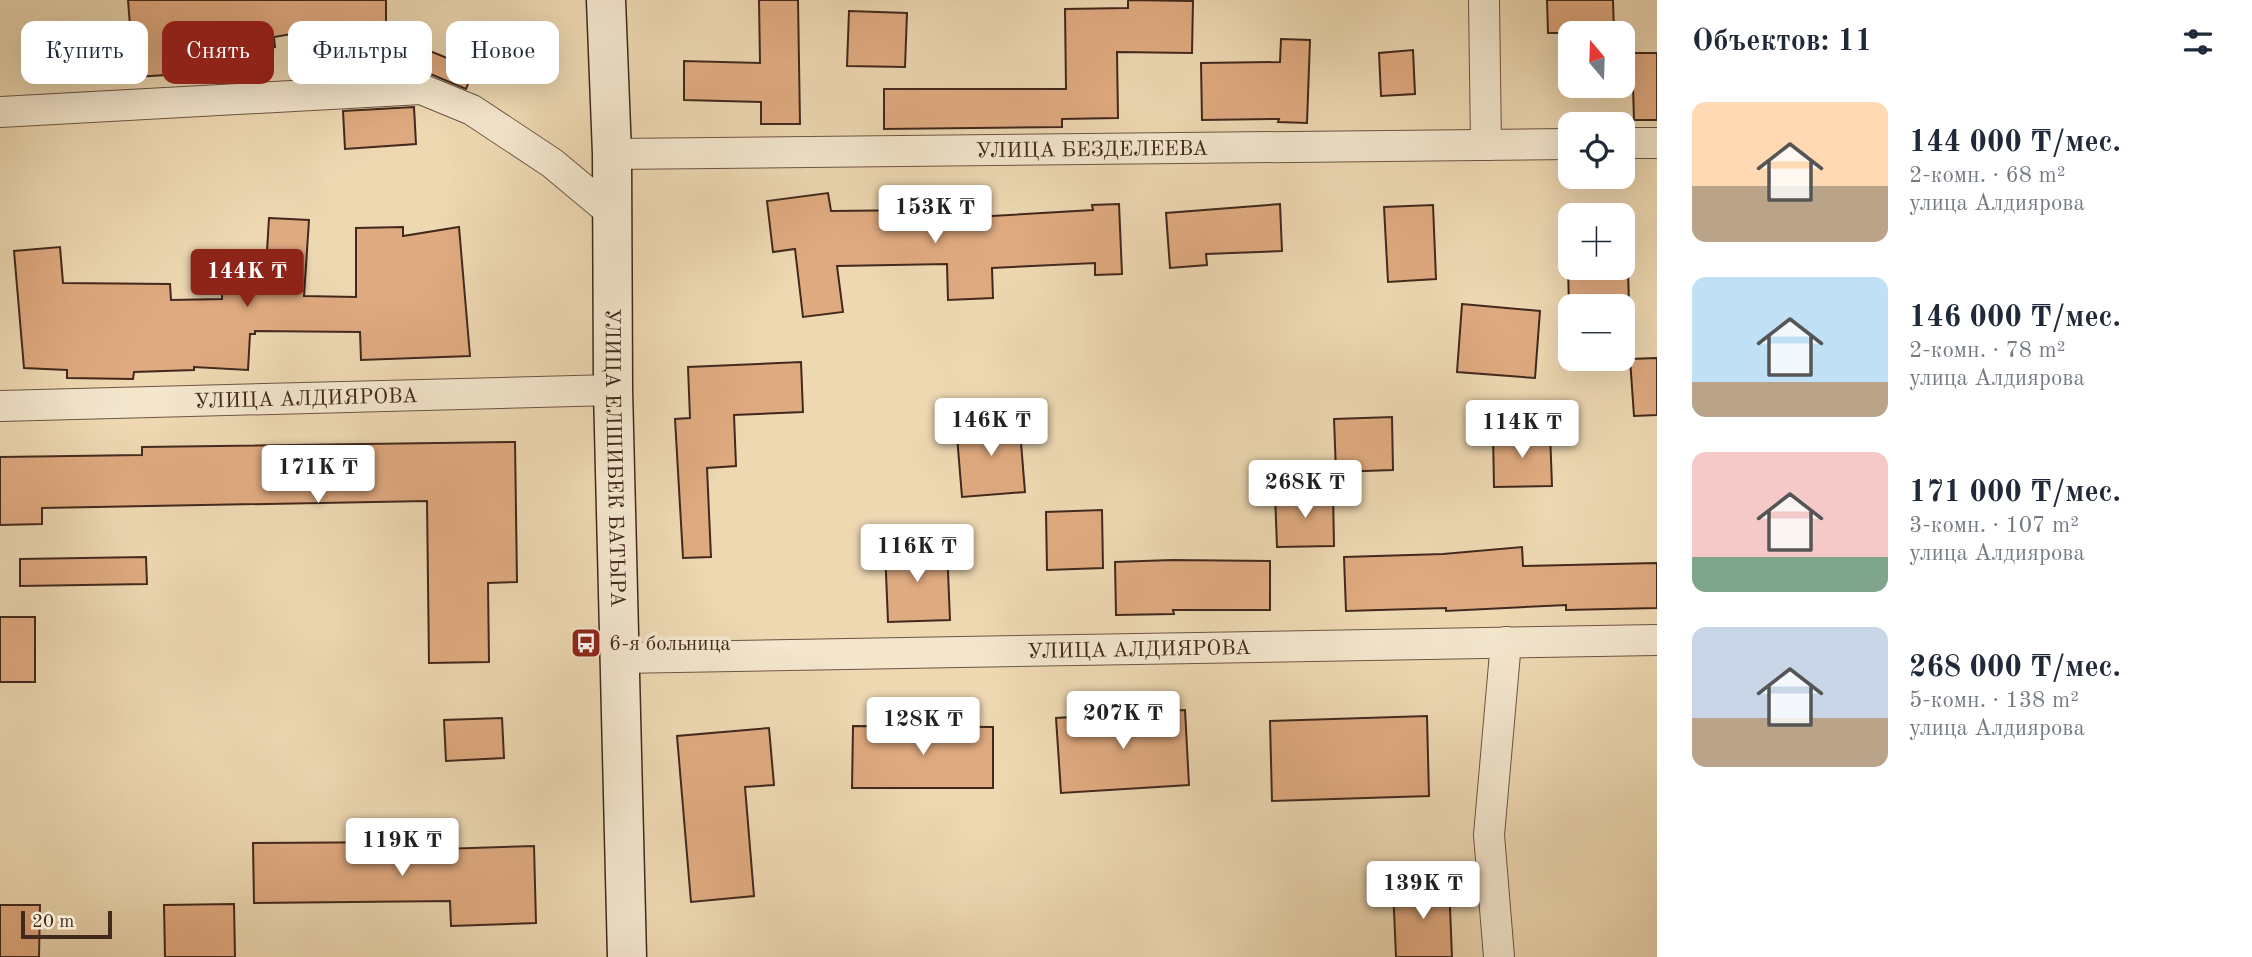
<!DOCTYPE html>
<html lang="ru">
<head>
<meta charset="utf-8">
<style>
  :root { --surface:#fff; --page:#f2f2f3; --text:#1f2937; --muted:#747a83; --accent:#8f2418 }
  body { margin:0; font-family:"Old Standard TT",serif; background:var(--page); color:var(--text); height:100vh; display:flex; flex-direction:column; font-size:26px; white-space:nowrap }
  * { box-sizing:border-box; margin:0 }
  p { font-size:23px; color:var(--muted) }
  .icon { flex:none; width:38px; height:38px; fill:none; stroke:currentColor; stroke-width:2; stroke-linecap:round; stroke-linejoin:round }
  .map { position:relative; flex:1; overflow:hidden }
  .details { display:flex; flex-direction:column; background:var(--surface); width:595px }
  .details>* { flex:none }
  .banner { position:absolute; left:21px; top:21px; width:665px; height:63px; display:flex; gap:14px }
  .needle { width:46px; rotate:341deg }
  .buttons { position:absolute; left:1558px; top:21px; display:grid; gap:14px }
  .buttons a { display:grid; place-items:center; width:77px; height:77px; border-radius:14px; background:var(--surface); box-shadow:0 7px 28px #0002; font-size:35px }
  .scale { position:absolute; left:21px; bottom:18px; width:91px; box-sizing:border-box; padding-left:7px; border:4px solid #42291d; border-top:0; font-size:19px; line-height:24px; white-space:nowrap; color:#42291d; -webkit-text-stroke:5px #f3e6cd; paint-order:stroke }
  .price { position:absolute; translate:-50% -60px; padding:0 16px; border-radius:7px; background:#fff; color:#222; font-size:23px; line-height:46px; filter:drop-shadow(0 2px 4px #0008) }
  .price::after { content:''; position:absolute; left:50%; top:42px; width:21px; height:16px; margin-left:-10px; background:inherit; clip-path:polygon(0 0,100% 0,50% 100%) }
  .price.active { background:var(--accent); color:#fff }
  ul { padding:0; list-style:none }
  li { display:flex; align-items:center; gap:21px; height:175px; padding:0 35px }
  li span { display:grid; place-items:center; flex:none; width:196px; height:140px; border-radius:14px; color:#555 }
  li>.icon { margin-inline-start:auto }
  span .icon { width:84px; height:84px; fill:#fffc; stroke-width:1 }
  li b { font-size:30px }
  h2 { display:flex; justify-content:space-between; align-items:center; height:84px; padding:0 35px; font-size:30px }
  .pill { padding:0 24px; border-radius:14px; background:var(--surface); box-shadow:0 7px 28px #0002; font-size:24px; line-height:63px }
  .pill.active { background:var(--accent); color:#fff }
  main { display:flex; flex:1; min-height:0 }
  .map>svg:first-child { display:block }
</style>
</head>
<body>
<main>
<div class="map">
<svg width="1657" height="957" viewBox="0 0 1657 957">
  <rect width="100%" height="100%" fill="#edd8b2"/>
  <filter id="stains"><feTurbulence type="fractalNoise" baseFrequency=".00286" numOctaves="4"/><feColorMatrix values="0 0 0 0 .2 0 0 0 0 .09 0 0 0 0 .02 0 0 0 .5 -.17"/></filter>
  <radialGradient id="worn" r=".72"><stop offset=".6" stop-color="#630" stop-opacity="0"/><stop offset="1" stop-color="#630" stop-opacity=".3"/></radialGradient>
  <!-- building -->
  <g fill="#e0aa80" stroke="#42291d" stroke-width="2">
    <path d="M 128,0 L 386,0 L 386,22 L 307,23 L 309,31 L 274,37 L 275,47 L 164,60 L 166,75 L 134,77 Z"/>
    <path d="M 759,0 L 798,0 L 800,124 L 761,124 L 761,102 L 684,100 L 684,61 L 760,63 Z"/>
    <path d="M 1128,0 L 1193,1 L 1192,53 L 1117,52 L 1118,118 L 1062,119 L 1062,127 L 884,129 L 884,89 L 1066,89 L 1065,9 L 1128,8 Z"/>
    <path d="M 1547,0 L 1613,0 L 1614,33 L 1548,33 Z"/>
    <path d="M 849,11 L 907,13 L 905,67 L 847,66 Z"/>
    <path d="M 1281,39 L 1310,40 L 1307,123 L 1278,122 L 1279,119 L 1202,120 L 1201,63 L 1280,62 Z"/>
    <path d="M 420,47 L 474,69 L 466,89 L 428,73 L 411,71 Z"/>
    <path d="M 1413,50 L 1415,94 L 1381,96 L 1379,53 Z"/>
    <path d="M 1632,53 L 1657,53 L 1657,120 L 1634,120 Z"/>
    <path d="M 414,107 L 416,144 L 345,149 L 343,111 Z"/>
    <path d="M 828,193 L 831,211 L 922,210 L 922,220 L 1093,210 L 1092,205 L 1119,204 L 1122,274 L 1095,275 L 1095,263 L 992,268 L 993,298 L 948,300 L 947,264 L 837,266 L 843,312 L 803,317 L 795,249 L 773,252 L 767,201 Z"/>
    <path d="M 1280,204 L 1282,251 L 1206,254 L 1207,265 L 1170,268 L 1166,213 Z"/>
    <path d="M 1433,205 L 1436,279 L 1388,282 L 1384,207 Z"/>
    <path d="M 269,218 L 309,220 L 304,296 L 356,297 L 356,228 L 403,227 L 403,236 L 459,227 L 470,356 L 361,360 L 360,332 L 255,331 L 255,334 L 250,334 L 248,370 L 194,367 L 194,370 L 134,372 L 133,379 L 67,378 L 67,370 L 24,368 L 14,251 L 60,247 L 63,283 L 170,284 L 171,300 L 222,299 L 222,286 L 265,284 Z"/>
    <path d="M 1568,268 L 1628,268 L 1629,306 L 1569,306 Z"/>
    <path d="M 1462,304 L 1540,311 L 1535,378 L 1457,372 Z"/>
    <path d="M 1657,358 L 1657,415 L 1634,416 L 1630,359 Z"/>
    <path d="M 801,362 L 803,412 L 734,415 L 736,466 L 707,468 L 711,557 L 683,558 L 675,419 L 690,418 L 688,367 Z"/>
    <path d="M 1392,417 L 1393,470 L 1336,472 L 1334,419 Z"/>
    <path d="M 1019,418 L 1025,492 L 962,497 L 956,424 Z"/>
    <path d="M 1550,432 L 1552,486 L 1494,487 L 1493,434 Z"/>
    <path d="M 515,442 L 517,582 L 488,583 L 489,662 L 429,663 L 427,501 L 42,508 L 42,524 L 0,525 L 0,457 L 142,455 L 142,447 Z"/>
    <path d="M 1333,492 L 1334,546 L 1277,547 L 1275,494 Z"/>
    <path d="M 1102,510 L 1103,568 L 1047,570 L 1046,512 Z"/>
    <path d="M 947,547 L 950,620 L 888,622 L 885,549 Z"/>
    <path d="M 1522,547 L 1523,566 L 1657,563 L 1657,608 L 1566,610 L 1566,605 L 1446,611 L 1446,608 L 1346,611 L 1344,557 L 1443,554 Z"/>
    <path d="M 146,557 L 147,584 L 20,586 L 20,559 Z"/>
    <path d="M 1172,560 L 1270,561 L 1270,610 L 1173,610 L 1174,614 L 1116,615 L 1115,562 Z"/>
    <rect x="0" y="617" width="35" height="65"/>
    <path d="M 1185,710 L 1189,785 L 1061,793 L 1056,718 Z"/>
    <path d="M 1427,716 L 1429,796 L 1272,801 L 1270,721 Z"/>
    <path d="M 502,718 L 504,758 L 446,761 L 444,720 Z"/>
    <path d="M 853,726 L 993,727 L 993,788 L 852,788 Z"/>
    <path d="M 769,728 L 774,785 L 745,787 L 754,896 L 691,902 L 677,736 Z"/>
    <path d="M 411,842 L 411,850 L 534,846 L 536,923 L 451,926 L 450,901 L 254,903 L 253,843 Z"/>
    <path d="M 1449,884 L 1452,957 L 1396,957 L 1393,887 Z"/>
    <path d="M 234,904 L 235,957 L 165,957 L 164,905 Z"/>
    <path d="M 0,905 L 40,905 L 39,957 L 0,957 Z"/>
  </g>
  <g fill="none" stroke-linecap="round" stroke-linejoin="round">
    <!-- street casing -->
    <g stroke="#6d5542" stroke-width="32">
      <g id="street">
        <path d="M 1484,0 L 1486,145"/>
        <path d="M 0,112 L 421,89 L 472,110 L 552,163 L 612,213"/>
        <path d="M 1622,143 L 1657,143"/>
        <path id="s1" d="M 612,154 L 1570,144"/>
        <path id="s2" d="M 0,406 L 613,390"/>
        <path id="s3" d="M 619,658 L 1657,640"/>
        <path d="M 1499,957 L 1489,835 L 1506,642"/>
      </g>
    </g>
    <!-- secondary casing -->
    <g stroke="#42291d" stroke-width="41">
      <g id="secondary">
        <path id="s4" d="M 606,0 L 612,154 L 613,390 L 627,957"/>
      </g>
    </g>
    <!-- street -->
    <use href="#street" stroke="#f3e6cd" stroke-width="30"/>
    <!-- secondary -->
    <use href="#secondary" stroke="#f3e6cd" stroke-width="38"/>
  </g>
  <!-- icons -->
  <defs>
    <g id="bus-square" transform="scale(1.575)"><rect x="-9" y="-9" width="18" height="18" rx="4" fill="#8f2418" stroke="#f3e6cd"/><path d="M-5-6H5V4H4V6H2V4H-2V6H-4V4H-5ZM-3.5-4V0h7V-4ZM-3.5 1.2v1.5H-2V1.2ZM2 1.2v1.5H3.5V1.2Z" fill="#fff"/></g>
  </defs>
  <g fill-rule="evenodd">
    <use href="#bus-square" x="586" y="643"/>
  </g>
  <g text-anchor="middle" stroke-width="7" stroke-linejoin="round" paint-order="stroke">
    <!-- street labels -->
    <g font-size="21" fill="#42291d" stroke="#f3e6cd">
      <text dy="7" stroke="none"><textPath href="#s1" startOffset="480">УЛИЦА БЕЗДЕЛЕЕВА</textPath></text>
      <text dy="7" stroke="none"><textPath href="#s2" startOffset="306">УЛИЦА АЛДИЯРОВА</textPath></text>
      <text dy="7" stroke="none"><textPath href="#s4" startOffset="458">УЛИЦА ЕЛШИБЕК БАТЫРА</textPath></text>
      <text dy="7" stroke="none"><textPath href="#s3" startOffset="520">УЛИЦА АЛДИЯРОВА</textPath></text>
    </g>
    <!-- poi labels -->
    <g font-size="21" fill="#42291d" stroke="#f3e6cd" text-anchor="start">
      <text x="609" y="650">6-я больница</text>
    </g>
  </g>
  <rect width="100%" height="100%" filter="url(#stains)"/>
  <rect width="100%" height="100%" fill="url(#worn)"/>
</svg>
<div class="buttons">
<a><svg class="needle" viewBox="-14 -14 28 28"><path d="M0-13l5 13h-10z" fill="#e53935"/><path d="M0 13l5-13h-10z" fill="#747a83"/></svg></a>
<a><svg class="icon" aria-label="locate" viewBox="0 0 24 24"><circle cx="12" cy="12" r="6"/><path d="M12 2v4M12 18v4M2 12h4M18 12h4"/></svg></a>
<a>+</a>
<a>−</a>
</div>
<div class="scale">20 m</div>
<b class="price" style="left:935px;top:245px">153K ₸</b>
<b class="price active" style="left:247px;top:309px">144K ₸</b>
<b class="price" style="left:991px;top:458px">146K ₸</b>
<b class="price" style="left:1522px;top:460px">114K ₸</b>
<b class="price" style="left:318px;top:505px">171K ₸</b>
<b class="price" style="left:1305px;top:520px">268K ₸</b>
<b class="price" style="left:917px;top:584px">116K ₸</b>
<b class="price" style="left:1123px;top:751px">207K ₸</b>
<b class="price" style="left:923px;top:757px">128K ₸</b>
<b class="price" style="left:402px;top:878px">119K ₸</b>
<b class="price" style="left:1423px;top:921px">139K ₸</b>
<div class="banner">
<a class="pill">Купить</a>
<a class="pill active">Снять</a>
<a class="pill">Фильтры</a>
<a class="pill">Новое</a>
</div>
</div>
<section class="details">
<h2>Объектов: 11<svg class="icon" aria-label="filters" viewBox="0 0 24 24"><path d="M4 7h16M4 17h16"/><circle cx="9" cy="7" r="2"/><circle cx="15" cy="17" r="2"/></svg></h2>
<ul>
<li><span style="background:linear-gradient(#ffd9b3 60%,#b9a48a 0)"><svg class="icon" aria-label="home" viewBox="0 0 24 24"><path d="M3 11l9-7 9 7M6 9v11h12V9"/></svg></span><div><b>144 000 ₸/мес.</b><p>2-комн. · 68 m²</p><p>улица Алдиярова</p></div></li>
<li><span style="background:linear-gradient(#bfe0f5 75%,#b9a48a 0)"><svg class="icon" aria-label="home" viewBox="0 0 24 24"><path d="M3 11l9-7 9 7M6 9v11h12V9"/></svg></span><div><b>146 000 ₸/мес.</b><p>2-комн. · 78 m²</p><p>улица Алдиярова</p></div></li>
<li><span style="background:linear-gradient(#f6c9c9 75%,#7fa58c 0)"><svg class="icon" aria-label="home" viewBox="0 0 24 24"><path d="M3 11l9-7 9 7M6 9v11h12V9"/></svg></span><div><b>171 000 ₸/мес.</b><p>3-комн. · 107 m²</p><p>улица Алдиярова</p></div></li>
<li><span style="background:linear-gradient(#c9d6e8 65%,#b9a48a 0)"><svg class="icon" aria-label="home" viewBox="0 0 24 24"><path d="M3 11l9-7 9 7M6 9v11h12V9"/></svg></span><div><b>268 000 ₸/мес.</b><p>5-комн. · 138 m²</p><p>улица Алдиярова</p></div></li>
</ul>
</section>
</main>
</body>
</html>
